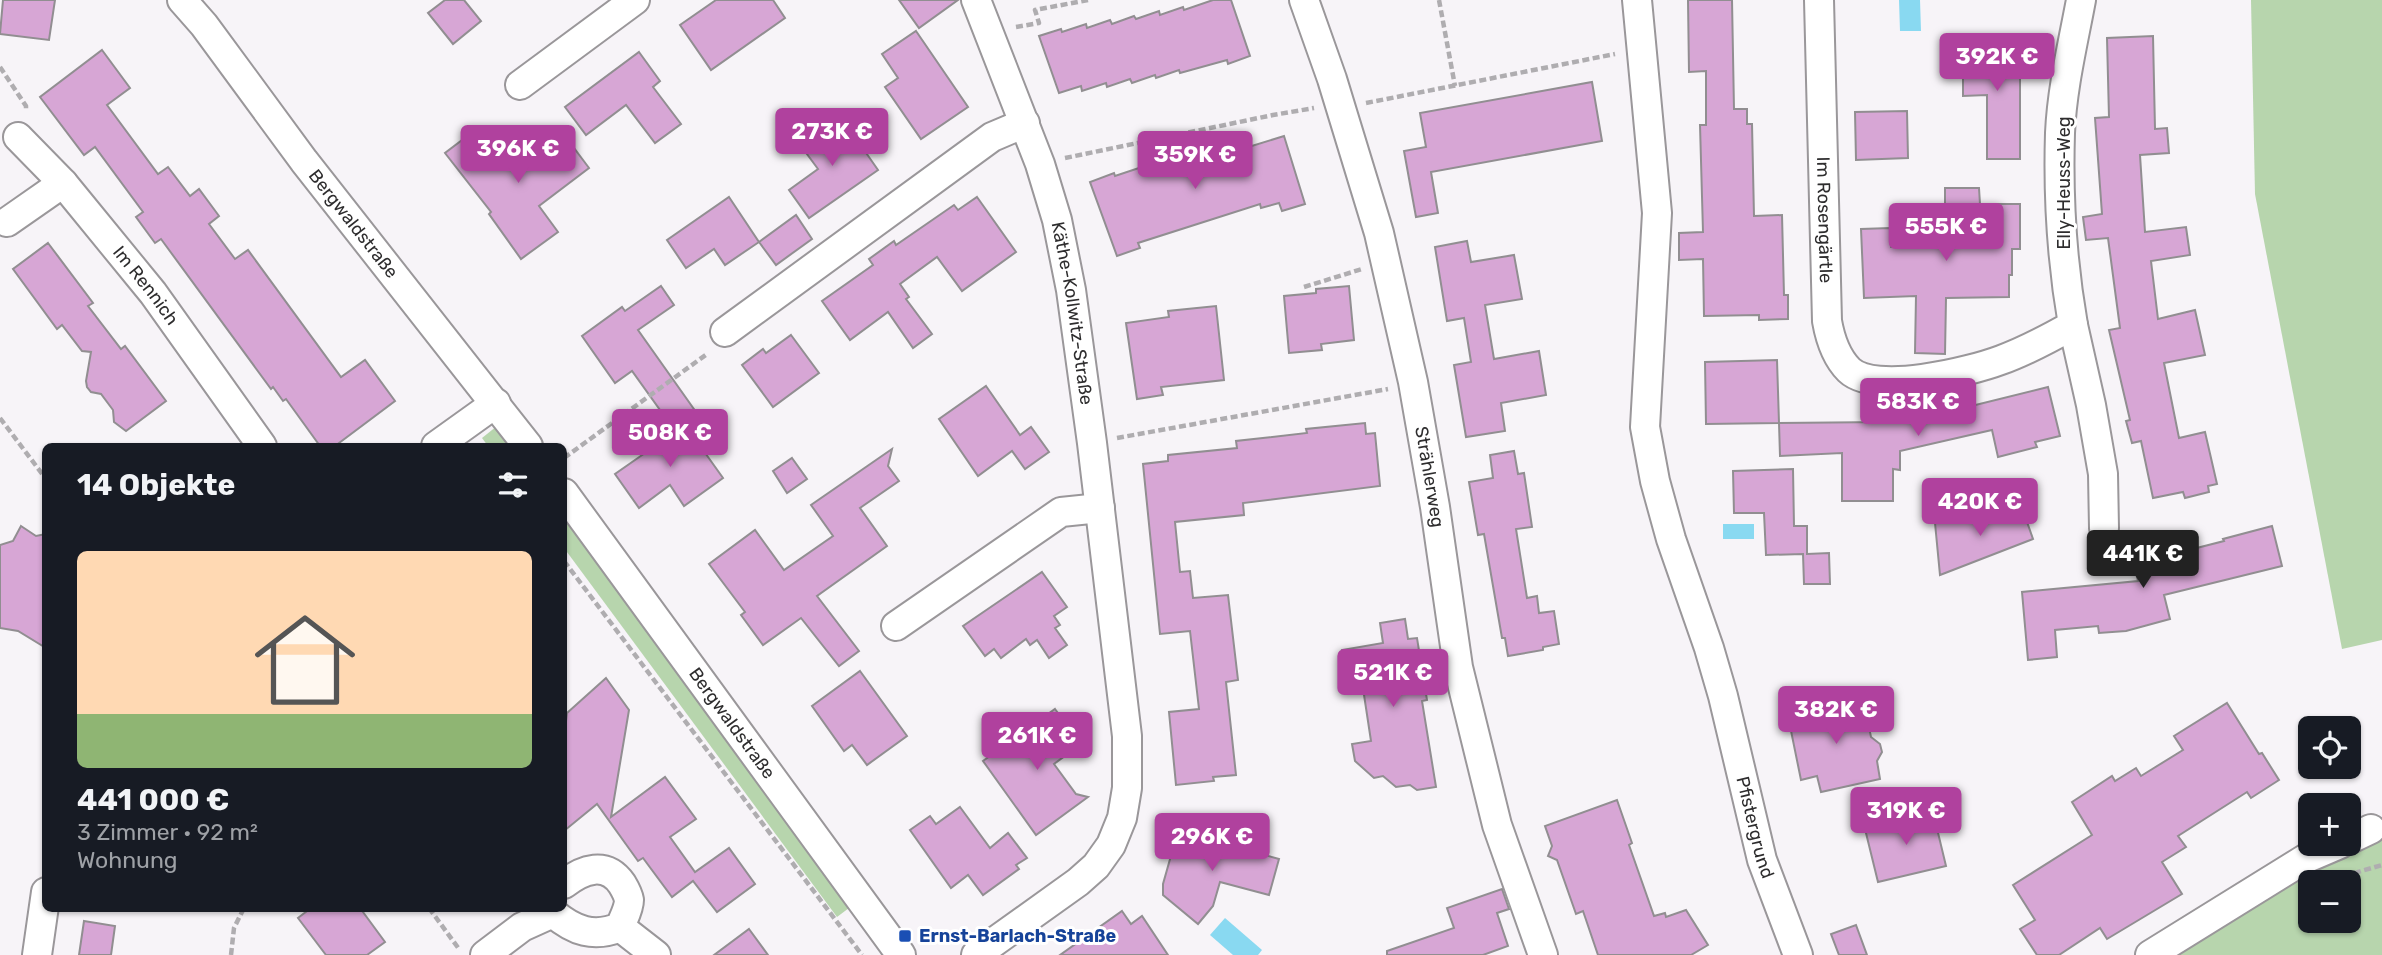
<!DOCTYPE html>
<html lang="de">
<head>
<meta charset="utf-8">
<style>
  :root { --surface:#171b24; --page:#242831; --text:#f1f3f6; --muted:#9ea1a6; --accent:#b0419e }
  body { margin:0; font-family:Rubik,sans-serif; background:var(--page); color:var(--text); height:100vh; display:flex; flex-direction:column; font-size:26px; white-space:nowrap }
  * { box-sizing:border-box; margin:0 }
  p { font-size:23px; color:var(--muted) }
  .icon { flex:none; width:38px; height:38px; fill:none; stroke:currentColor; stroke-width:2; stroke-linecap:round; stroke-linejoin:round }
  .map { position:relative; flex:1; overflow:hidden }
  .panel { position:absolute; left:42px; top:443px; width:525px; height:469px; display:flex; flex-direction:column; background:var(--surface); border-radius:10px; box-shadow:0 2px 5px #0004 }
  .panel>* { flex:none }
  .buttons { position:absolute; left:2298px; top:716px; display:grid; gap:14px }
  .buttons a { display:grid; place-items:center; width:63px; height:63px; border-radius:10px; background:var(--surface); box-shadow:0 2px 5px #0004; font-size:35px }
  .price { position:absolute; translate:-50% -60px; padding:0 16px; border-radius:7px; background:var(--accent); color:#fff; font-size:23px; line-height:46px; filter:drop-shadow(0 2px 4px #0008) }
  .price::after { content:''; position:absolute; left:50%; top:42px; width:21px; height:16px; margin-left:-10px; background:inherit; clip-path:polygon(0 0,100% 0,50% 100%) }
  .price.active { background:#222; color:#fff }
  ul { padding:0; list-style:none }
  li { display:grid; align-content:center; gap:14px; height:371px; padding:0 35px }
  li span { display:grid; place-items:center; height:217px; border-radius:10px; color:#555 }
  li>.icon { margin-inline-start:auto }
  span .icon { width:126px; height:126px; fill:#fffc; stroke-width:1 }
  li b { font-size:30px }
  h2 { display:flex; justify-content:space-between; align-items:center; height:84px; padding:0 35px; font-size:30px }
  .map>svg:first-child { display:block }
</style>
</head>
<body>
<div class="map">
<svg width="2382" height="955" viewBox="0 0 2382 955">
  <rect width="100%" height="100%" fill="#f7f4f8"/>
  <!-- green -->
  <g fill="#b7d5ad" fill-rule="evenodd">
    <path d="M 2251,0 L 2382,0 L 2382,640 L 2342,649 L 2255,194 Z"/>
    <path d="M 497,426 L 512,446 L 488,446 L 482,438 Z"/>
    <path d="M 564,517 L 849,908 L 837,917 L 564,548 Z"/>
    <path d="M 2382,835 L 2382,955 L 2177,955 L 2342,854 ZM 2310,882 L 2348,882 L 2348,920 L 2310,920 Z"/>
  </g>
  <!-- water -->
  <g fill="#89d9f1">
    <path d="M 1899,0 L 1920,0 L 1921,31 L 1900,31 Z"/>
    <rect x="1723" y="524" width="31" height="15"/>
    <path d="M 1225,918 L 1262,950 L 1258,955 L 1233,955 L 1210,935 Z"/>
  </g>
  <!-- building -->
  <g fill="#d7a6d5" stroke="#918e91" stroke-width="2">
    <path d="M 3,0 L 55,0 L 49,40 L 0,34 Z"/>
    <path d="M 445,0 L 464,0 L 481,21 L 453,44 L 428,13 Z"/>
    <path d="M 716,0 L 773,0 L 785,18 L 711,70 L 680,25 Z"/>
    <path d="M 899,0 L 958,0 L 919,28 Z"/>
    <path d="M 1213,0 L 1231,0 L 1250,56 L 1228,64 L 1227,60 L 1180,73 L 1179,70 L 1156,78 L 1155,75 L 1132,83 L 1130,79 L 1107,87 L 1106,83 L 1082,91 L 1081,86 L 1059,93 L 1039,36 L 1061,29 L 1062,32 L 1086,24 L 1087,28 L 1110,20 L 1112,24 L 1134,16 L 1136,19 L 1159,11 L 1160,15 L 1183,7 L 1184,10 Z"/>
    <path d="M 1688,0 L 1732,0 L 1734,109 L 1747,109 L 1747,124 L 1752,124 L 1754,216 L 1782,215 L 1784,295 L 1788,295 L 1788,319 L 1759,320 L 1759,315 L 1704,316 L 1703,259 L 1679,260 L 1679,233 L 1703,232 L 1700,125 L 1706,125 L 1706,71 L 1689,72 Z"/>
    <path d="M 916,31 L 968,107 L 921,139 L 885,87 L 898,78 L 882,54 Z"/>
    <path d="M 2153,36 L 2155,129 L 2167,128 L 2169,153 L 2140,155 L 2145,232 L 2186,227 L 2190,255 L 2151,261 L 2158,319 L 2195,310 L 2205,355 L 2164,363 L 2179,438 L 2205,432 L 2217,484 L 2208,486 L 2209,492 L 2185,498 L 2183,492 L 2153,498 L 2141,441 L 2132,443 L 2126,421 L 2130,420 L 2109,330 L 2120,328 L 2108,238 L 2086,240 L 2083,217 L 2102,214 L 2095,118 L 2109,117 L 2107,38 Z"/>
    <path d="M 2020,43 L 2020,159 L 1987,159 L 1987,95 L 1963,96 L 1963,44 Z"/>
    <path d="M 102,50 L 130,88 L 107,105 L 158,174 L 168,167 L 190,196 L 199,189 L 219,216 L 209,224 L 235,259 L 248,250 L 341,377 L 365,360 L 395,401 L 335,446 L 320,446 L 286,399 L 283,401 L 273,387 L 271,389 L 161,239 L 155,243 L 136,217 L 143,212 L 95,147 L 84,155 L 40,97 Z"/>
    <path d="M 639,52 L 660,81 L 653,87 L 681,124 L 655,143 L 626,105 L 586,135 L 565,107 Z"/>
    <path d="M 1592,82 L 1602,141 L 1431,172 L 1438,213 L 1416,217 L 1404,151 L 1426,147 L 1420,113 Z"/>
    <path d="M 1907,111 L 1908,158 L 1856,160 L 1855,112 Z"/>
    <path d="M 841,117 L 878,170 L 809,218 L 789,190 L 818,169 L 801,146 Z"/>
    <path d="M 478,128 L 502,160 L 506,157 L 514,168 L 562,132 L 589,168 L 539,206 L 558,232 L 521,259 L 489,214 L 491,212 L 445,153 Z"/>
    <path d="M 1284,136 L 1305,204 L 1282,211 L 1279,203 L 1261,208 L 1260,204 L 1138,243 L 1140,248 L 1117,256 L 1090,182 L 1114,173 L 1115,176 L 1196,149 L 1200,156 L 1240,143 L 1242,149 Z"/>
    <path d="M 1945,188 L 1979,188 L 1980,204 L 2020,204 L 2020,249 L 2012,249 L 2012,275 L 2009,275 L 2009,297 L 1946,298 L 1945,354 L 1915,353 L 1916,296 L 1864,298 L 1861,229 L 1890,228 L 1891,247 L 1945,245 Z"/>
    <path d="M 729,197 L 759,242 L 796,215 L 812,239 L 776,265 L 759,242 L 725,265 L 714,249 L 686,268 L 667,240 Z"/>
    <path d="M 977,197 L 1016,252 L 962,291 L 937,257 L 900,284 L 909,297 L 906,299 L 932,334 L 913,348 L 888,312 L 850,340 L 822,301 L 873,265 L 869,259 L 894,241 L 896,245 L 954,205 L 958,210 Z"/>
    <path d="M 1467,241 L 1471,262 L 1514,255 L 1522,299 L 1485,305 L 1494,359 L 1539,351 L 1546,395 L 1501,403 L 1505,431 L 1466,437 L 1454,365 L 1471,362 L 1464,318 L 1447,321 L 1435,247 Z"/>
    <path d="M 48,243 L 93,303 L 88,306 L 121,349 L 125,346 L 166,401 L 126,431 L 114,422 L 113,410 L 101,394 L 91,392 L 87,387 L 86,381 L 91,352 L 82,351 L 62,325 L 57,329 L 13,269 Z"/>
    <path d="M 661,286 L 674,305 L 638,330 L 696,412 L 673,428 L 632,371 L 615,383 L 582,336 L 622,307 L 625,311 Z"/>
    <path d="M 1349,286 L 1354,340 L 1321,344 L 1322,350 L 1289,353 L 1284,296 L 1316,293 L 1316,289 Z"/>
    <path d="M 1216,306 L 1224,380 L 1161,387 L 1163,395 L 1137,399 L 1126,323 L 1169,317 L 1168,311 Z"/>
    <path d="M 791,335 L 819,373 L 773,407 L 742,365 L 763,349 L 766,353 Z"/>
    <path d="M 1777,360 L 1779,423 L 1706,424 L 1705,362 Z"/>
    <path d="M 986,386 L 1020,435 L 1031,427 L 1049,452 L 1025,469 L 1012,451 L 978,476 L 939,419 Z"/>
    <path d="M 2048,387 L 2060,436 L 2035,442 L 2037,447 L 1998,457 L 1992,430 L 1900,451 L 1900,470 L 1893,469 L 1893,501 L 1842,501 L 1842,453 L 1780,456 L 1779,423 L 1885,422 L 1884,410 L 1937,406 L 1939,414 Z"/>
    <path d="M 683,422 L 723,478 L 684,506 L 670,485 L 639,508 L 615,474 L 645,453 L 643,450 Z"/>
    <path d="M 1365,423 L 1366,434 L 1375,433 L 1380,486 L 1243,503 L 1244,515 L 1175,522 L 1180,572 L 1190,571 L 1193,598 L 1228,595 L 1238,680 L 1226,682 L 1236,775 L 1213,777 L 1214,781 L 1176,785 L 1169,712 L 1199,709 L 1190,631 L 1160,634 L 1143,464 L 1168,461 L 1168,455 L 1237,448 L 1236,441 L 1307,433 L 1306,429 Z"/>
    <path d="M 892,449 L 888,466 L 899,481 L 860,508 L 887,546 L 817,596 L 859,651 L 839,666 L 801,618 L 763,645 L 741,615 L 745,612 L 709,564 L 755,530 L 784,570 L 833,536 L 811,505 Z"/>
    <path d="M 1514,451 L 1518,474 L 1524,473 L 1532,527 L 1516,529 L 1527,598 L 1537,596 L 1539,613 L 1554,611 L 1559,644 L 1543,647 L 1543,650 L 1508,656 L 1505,638 L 1502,638 L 1484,534 L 1478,535 L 1469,482 L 1493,478 L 1490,455 Z"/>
    <path d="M 792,458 L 807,479 L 787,493 L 773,471 Z"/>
    <path d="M 1793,469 L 1794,526 L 1807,526 L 1807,554 L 1829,553 L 1830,584 L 1804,584 L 1803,554 L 1766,555 L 1764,513 L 1734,513 L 1733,471 Z"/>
    <path d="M 2021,505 L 2033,539 L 1940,575 L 1935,523 L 1977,520 Z"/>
    <path d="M 21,526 L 36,536 L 46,534 L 46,648 L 18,631 L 0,628 L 0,545 L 13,541 Z"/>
    <path d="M 2272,526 L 2282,566 L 2164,595 L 2170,619 L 2126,631 L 2099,633 L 2098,626 L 2055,630 L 2057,657 L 2028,660 L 2022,592 L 2138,581 L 2134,564 L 2224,541 L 2223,539 Z"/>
    <path d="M 1042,572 L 1067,607 L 1054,616 L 1060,625 L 1055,628 L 1067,645 L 1049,658 L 1037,640 L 1030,645 L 1026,639 L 1001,658 L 994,649 L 985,656 L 963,626 Z"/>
    <path d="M 1405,619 L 1408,639 L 1417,638 L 1427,700 L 1422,701 L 1436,787 L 1417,790 L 1410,785 L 1396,787 L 1383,776 L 1374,778 L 1355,761 L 1352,744 L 1371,741 L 1361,675 L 1347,677 L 1342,650 L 1383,643 L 1380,623 Z"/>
    <path d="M 860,671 L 907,736 L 867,765 L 852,745 L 844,751 L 812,706 Z"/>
    <path d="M 606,678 L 629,710 L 611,817 L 665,777 L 696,819 L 670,837 L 695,872 L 729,848 L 755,884 L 717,912 L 693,881 L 672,897 L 643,858 L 638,861 L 597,804 L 564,831 L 564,738 L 567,713 Z"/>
    <path d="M 1863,699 L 1871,737 L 1880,744 L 1882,752 L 1877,761 L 1880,779 L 1821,792 L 1817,776 L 1801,780 L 1788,716 Z"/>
    <path d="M 2227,703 L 2259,754 L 2262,753 L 2279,780 L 2251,798 L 2247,792 L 2178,836 L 2186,847 L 2162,862 L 2182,894 L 2107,939 L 2100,928 L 2059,955 L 2037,955 L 2020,929 L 2035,920 L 2013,885 L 2092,835 L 2072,802 L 2112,776 L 2115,781 L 2136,768 L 2141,776 L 2183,750 L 2174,736 Z"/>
    <path d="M 1055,709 L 1081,744 L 1054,764 L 1076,794 L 1088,797 L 1036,835 L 983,761 Z"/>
    <path d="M 1617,800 L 1632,843 L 1629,845 L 1654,916 L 1665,913 L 1666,917 L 1686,910 L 1708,945 L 1691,955 L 1598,955 L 1583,911 L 1576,914 L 1557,860 L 1548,856 L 1552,846 L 1545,826 Z"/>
    <path d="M 960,807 L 990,848 L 1008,833 L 1027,858 L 1016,865 L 1019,869 L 983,895 L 968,875 L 951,888 L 910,830 L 930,816 L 936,824 Z"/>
    <path d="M 1933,812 L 1946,866 L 1878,882 L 1865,829 Z"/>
    <path d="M 1178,831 L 1279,859 L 1269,895 L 1220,882 L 1213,906 L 1198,924 L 1163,895 L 1163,884 Z"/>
    <path d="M 1502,889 L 1509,909 L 1497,913 L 1508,946 L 1483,955 L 1387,955 L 1387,951 L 1454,928 L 1447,908 Z"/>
    <path d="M 311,908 L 360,908 L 385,942 L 367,955 L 326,955 L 298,918 Z"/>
    <path d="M 1122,911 L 1131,924 L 1142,916 L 1168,955 L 1060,955 Z"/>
    <path d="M 84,921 L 115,926 L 111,955 L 79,955 Z"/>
    <path d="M 1856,925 L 1867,955 L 1839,955 L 1831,934 Z"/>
    <path d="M 749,929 L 768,955 L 714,955 Z"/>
  </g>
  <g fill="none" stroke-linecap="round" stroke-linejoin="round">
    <!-- minor casing -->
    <g stroke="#9a979a" stroke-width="32">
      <g id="minor">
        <path id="s1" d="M 182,0 L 204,25 L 304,161 L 528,446"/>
        <path id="s2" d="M 976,0 L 1040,164 L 1057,220 L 1071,290 L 1092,443 L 1127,736 L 1127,788 L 1122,818 L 1111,845 L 1096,866 L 1078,882 L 976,955"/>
        <path id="s3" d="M 1304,0 L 1332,79 L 1379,233 L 1413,382 L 1435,507 L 1458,667 L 1497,825 L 1543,955"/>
        <path id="s4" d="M 1637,0 L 1657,213 L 1645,427 L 1655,481 L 1671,539 L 1709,648 L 1723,696 L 1762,860 L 1798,955"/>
        <path id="s5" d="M 1819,0 L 1827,321 C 1830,338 1836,357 1849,370 C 1875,395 1969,372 2001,360 C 2026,351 2050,338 2073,325 C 2062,262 2058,197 2060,133 C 2062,88 2073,43 2081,0"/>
        <path d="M 520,85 L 635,0"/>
        <path id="s6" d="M 18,137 L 63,183 L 153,293 L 262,446"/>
        <path d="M 7,222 L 63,183"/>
        <path d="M 2073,325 L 2091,405 L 2103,474 L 2104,528"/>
        <path d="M 725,332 L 992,137 L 1025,123"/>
        <path d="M 436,446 L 496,403"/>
        <path id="s7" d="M 564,493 L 901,955"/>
        <path d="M 896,626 L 1061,512 L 1100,508"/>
        <path d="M 2348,840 L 2371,829"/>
        <path d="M 553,913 C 574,931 594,938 620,927 C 623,919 629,909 629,900 C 628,894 625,889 622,884 C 606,861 583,869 564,884"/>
        <path d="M 620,927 L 656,955"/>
        <path d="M 37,955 L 46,892"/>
        <path d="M 485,955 L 522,927 L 553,913"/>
        <path d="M 2150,955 L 2305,859 L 2340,844"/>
      </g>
    </g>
    <!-- path -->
    <g stroke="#afadb0" stroke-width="4.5" stroke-dasharray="7 3.5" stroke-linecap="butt">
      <path d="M 1439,0 L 1455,86"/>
      <path d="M 1016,27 L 1039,23 L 1035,10 L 1088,0"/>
      <path d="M 0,67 L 26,106 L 26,111"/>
      <path d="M 1366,103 L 1615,54"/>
      <path d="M 1065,158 L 1273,115 L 1314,108"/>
      <path d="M 1304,287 L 1362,269"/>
      <path d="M 0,418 L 46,479"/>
      <path d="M 1117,438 L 1388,389"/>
      <path d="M 564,458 L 707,354"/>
      <path d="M 564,561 L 862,955"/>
      <path d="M 2344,876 L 2382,865"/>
      <path d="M 429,908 L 459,949"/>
      <path d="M 231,955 L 234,928 L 244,908"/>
    </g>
    <!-- minor -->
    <use href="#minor" stroke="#fff" stroke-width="28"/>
  </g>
  <!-- markers -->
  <rect fill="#1a4fb4" stroke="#fff" stroke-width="2.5" x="898" y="929" width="14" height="14" rx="3.5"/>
  <g text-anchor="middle" stroke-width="6" stroke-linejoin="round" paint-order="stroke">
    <!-- street labels -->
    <g font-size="18" fill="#2e2d2e" stroke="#fff">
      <text transform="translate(2064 183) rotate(-90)" y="6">Elly-Heuss-Weg</text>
      <text dy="6" stroke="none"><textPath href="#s5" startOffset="220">Im Rosengärtle</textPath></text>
      <text dy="6" stroke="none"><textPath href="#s1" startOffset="282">Bergwaldstraße</textPath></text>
      <text dy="6" stroke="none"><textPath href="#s6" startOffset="196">Im Rennich</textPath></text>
      <text dy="6" stroke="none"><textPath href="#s2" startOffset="329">Käthe-Kollwitz-Straße</textPath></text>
      <text dy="6" stroke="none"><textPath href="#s3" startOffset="494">Strählerweg</textPath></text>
      <text dy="6" stroke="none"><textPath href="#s7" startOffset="285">Bergwaldstraße</textPath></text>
      <text dy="6" stroke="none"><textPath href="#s4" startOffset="844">Pfistergrund</textPath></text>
    </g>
    <!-- transit labels -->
    <g font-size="18" font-weight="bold" fill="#164399" stroke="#fff" text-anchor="start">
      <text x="919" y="942">Ernst-Barlach-Straße</text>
    </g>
  </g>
</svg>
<div class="buttons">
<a><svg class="icon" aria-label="locate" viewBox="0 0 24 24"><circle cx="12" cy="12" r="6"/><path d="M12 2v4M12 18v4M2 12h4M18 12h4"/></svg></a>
<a>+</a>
<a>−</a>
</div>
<b class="price" style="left:1997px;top:93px">392K €</b>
<b class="price" style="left:832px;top:168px">273K €</b>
<b class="price" style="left:518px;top:185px">396K €</b>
<b class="price" style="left:1195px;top:191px">359K €</b>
<b class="price" style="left:1946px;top:263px">555K €</b>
<b class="price" style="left:1918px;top:438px">583K €</b>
<b class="price" style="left:670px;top:469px">508K €</b>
<b class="price" style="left:1980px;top:538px">420K €</b>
<b class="price active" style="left:2143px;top:590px">441K €</b>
<b class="price" style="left:1393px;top:709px">521K €</b>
<b class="price" style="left:1836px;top:746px">382K €</b>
<b class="price" style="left:1037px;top:772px">261K €</b>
<b class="price" style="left:1906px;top:847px">319K €</b>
<b class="price" style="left:1212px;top:873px">296K €</b>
<section class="panel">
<h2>14 Objekte<svg class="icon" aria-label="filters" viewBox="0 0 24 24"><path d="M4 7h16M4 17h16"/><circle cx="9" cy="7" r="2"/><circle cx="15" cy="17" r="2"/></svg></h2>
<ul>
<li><span style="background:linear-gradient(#ffd9b3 75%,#8fb573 0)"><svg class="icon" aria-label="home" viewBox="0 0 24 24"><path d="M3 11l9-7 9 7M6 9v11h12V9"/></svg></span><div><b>441 000 €</b><p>3 Zimmer · 92 m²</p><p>Wohnung</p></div></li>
</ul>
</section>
</div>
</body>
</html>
